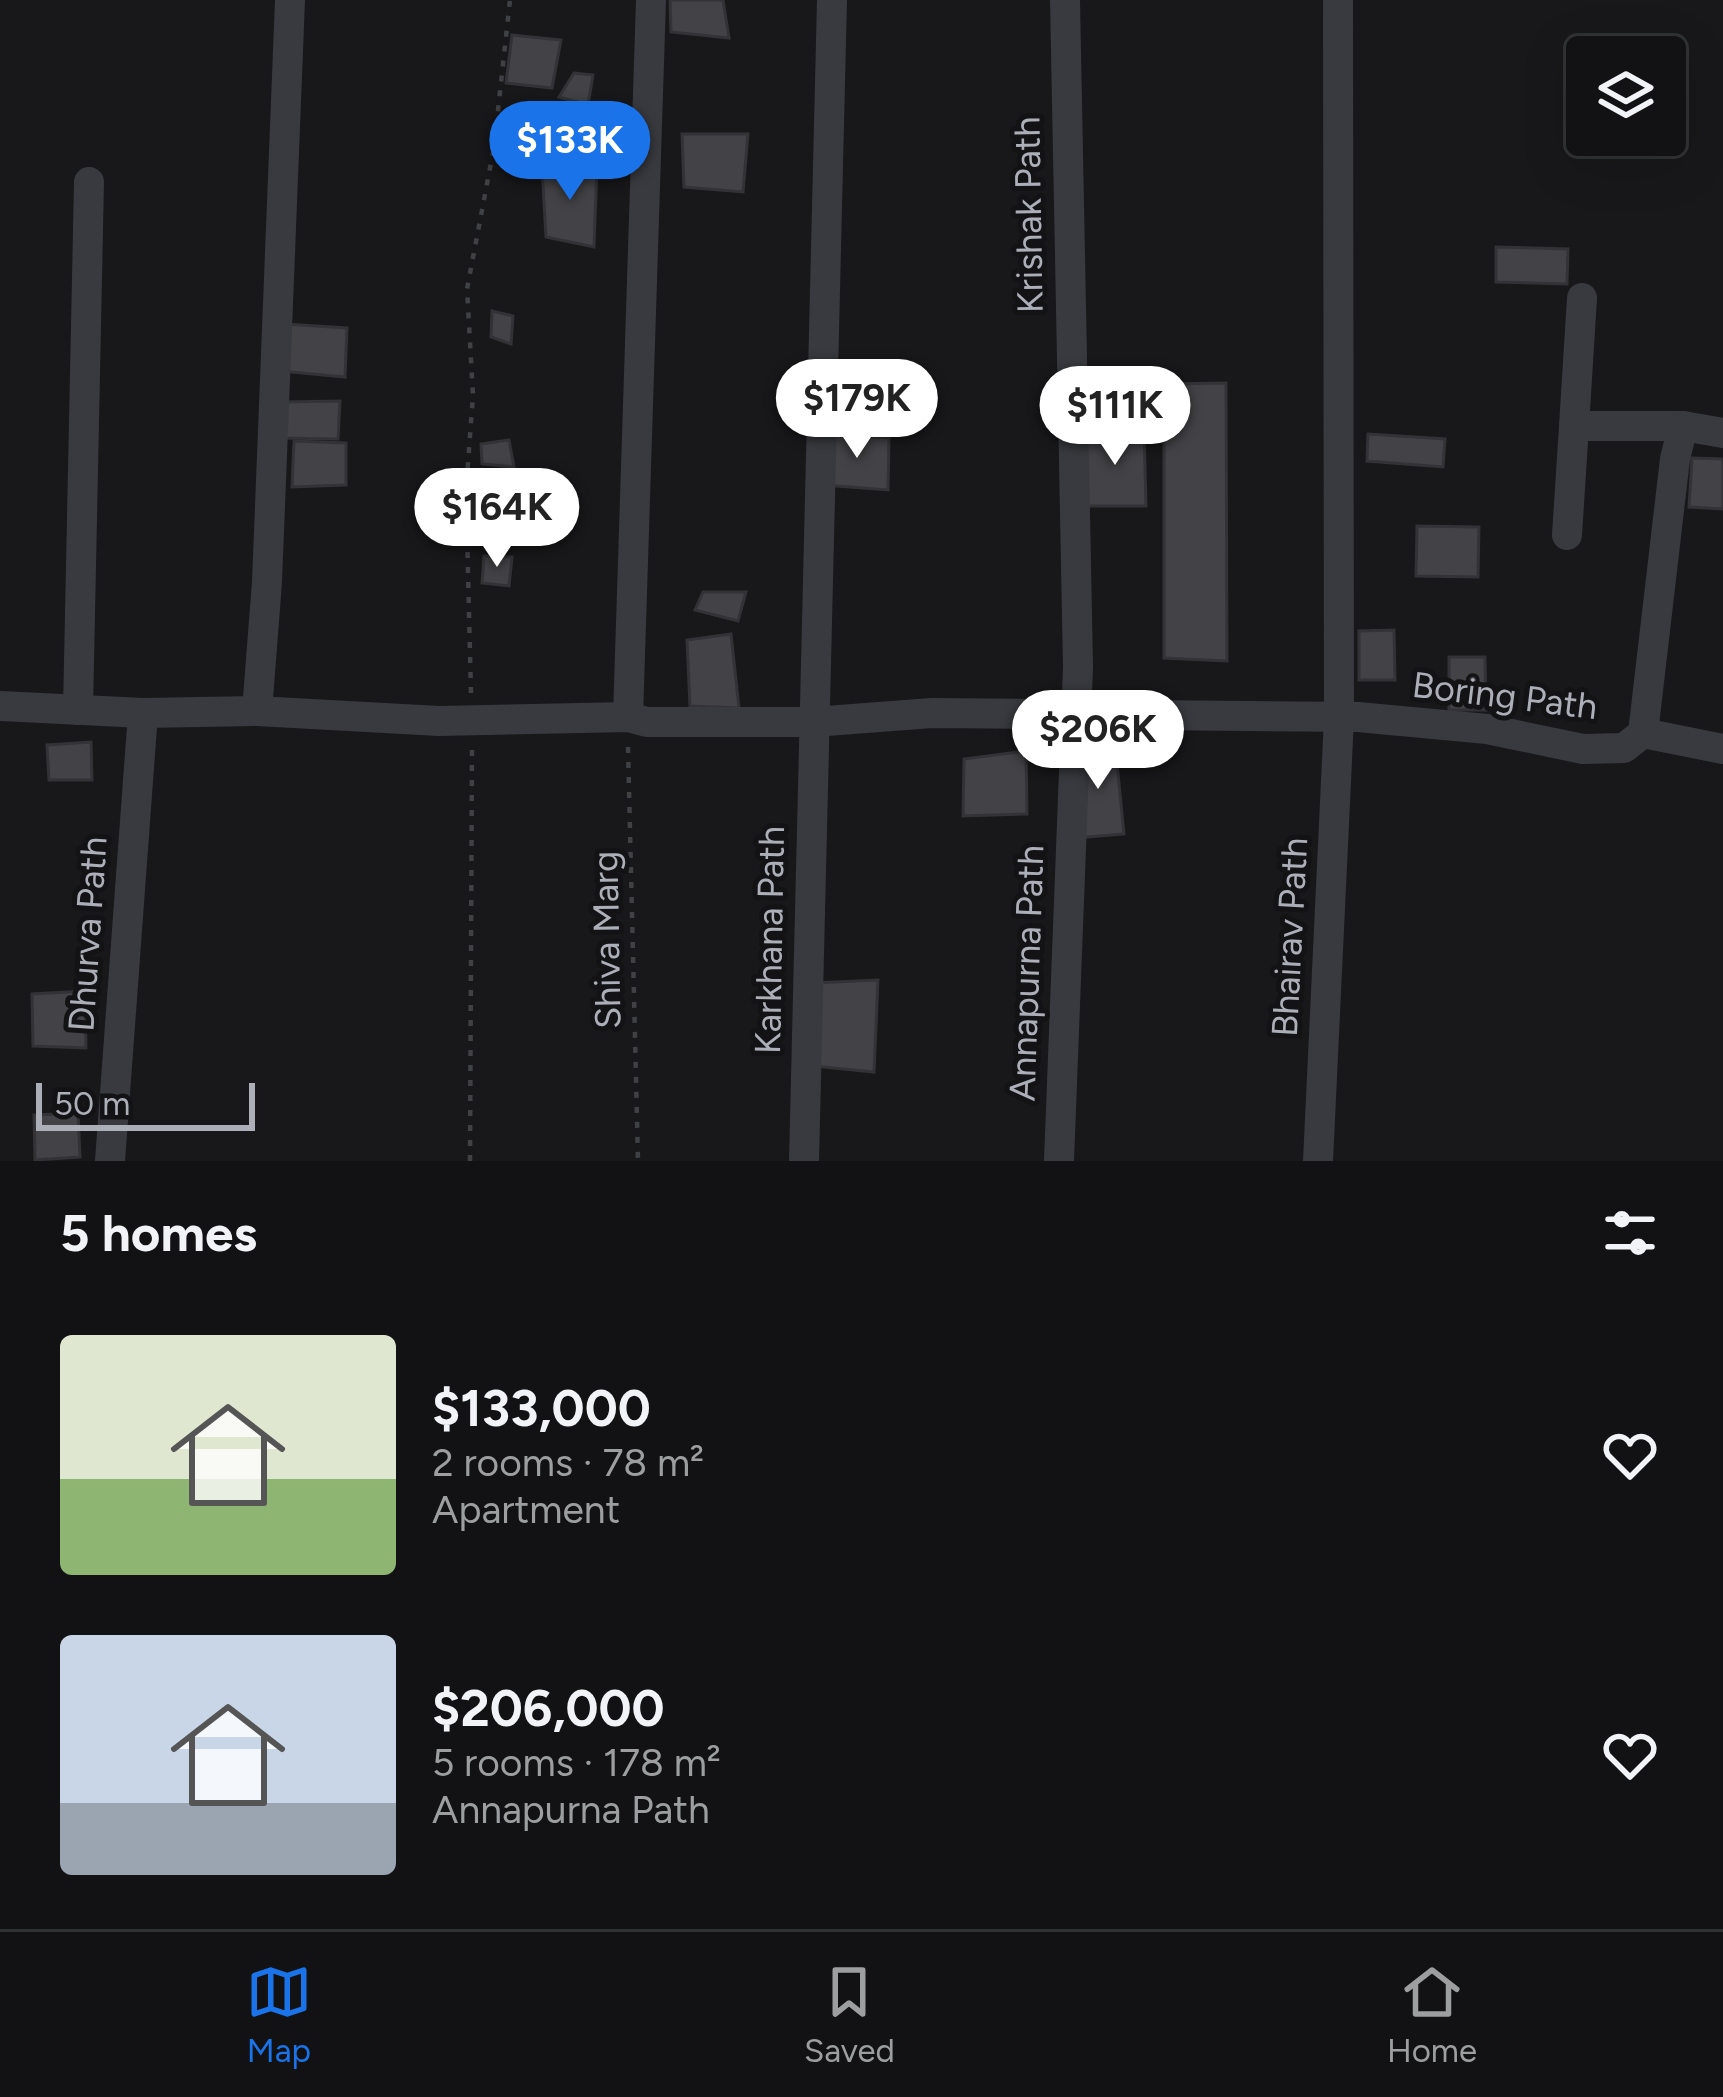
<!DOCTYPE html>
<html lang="en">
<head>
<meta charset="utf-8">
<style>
  :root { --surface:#121214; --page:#1b1b1d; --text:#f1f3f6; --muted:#9c9ea0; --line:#313234; --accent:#1a73e8 }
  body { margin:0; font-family:Figtree,sans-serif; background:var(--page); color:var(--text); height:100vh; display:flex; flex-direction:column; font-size:45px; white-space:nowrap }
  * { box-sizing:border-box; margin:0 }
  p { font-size:39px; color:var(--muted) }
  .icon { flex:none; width:66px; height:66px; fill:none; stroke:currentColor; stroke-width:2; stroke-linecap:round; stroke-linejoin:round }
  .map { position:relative; height:1161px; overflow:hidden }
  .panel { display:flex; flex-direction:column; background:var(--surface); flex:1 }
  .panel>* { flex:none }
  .fabs { position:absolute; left:1566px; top:36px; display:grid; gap:24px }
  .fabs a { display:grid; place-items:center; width:120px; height:120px; border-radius:12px; background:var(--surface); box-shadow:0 12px 48px #0002,0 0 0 3px var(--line); font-size:60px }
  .scale { position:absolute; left:36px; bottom:30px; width:219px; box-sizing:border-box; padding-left:12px; border:6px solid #acaeb8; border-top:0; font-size:33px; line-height:42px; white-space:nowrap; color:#acaeb8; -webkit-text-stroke:9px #131315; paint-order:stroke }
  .price { position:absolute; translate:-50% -102px; padding:0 27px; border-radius:42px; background:#fff; color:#222; font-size:39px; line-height:78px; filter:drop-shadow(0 3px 6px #0008) }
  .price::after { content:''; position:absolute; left:50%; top:72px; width:36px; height:27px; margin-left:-18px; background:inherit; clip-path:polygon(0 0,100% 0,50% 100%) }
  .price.selected { background:var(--accent); color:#fff }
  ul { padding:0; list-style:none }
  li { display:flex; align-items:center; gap:36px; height:300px; padding:0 60px }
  li span { display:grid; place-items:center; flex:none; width:336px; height:240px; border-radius:12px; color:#555 }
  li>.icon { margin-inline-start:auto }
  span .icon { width:144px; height:144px; fill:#fffc; stroke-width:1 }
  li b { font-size:51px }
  h2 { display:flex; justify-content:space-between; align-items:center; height:144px; padding:0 60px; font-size:51px }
  .tabs { display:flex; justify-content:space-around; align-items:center; height:168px; border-top:3px solid var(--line); background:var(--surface); font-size:33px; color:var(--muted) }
  .tabs a { display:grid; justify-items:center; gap:6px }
  .tabs .selected { color:var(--accent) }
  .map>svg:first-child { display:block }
</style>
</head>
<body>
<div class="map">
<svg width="1723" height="1161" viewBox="0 0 1723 1161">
  <rect width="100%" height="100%" fill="#18181a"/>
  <!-- building -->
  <g fill="#434347" stroke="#333236" stroke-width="3">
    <path d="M 670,0 L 723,0 L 729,38 L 671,32 Z"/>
    <path d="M 512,35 L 561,40 L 552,88 L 506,83 Z"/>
    <path d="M 574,73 L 593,75 L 588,105 L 559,97 Z"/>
    <path d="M 682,134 L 748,134 L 743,192 L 684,187 Z"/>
    <path d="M 597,166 L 594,247 L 546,237 L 542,167 Z"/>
    <path d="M 1496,247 L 1568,249 L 1567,284 L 1496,282 Z"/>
    <path d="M 492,311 L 513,316 L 511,344 L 491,337 Z"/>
    <path d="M 285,324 L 347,328 L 345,377 L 280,371 Z"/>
    <path d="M 1226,383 L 1227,661 L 1164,658 L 1164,384 Z"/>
    <path d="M 340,401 L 338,439 L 279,438 L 280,402 Z"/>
    <path d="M 1084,429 L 1144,429 L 1146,506 L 1085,506 Z"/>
    <path d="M 826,432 L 889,438 L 888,490 L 825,485 Z"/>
    <path d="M 1368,434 L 1445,439 L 1443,467 L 1367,461 Z"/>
    <path d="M 509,440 L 514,467 L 482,464 L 481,444 Z"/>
    <path d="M 294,441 L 346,443 L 346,485 L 292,487 Z"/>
    <path d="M 1692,458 L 1723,459 L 1723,509 L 1689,507 Z"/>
    <path d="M 1417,526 L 1479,527 L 1478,577 L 1416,576 Z"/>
    <path d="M 484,556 L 512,557 L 509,586 L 482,583 Z"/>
    <path d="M 703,592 L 746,592 L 738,621 L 695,610 Z"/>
    <path d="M 1394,630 L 1395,680 L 1359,680 L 1359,631 Z"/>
    <path d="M 731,634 L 739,708 L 690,706 L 687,640 Z"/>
    <path d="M 1449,657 L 1485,657 L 1486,710 L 1449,710 Z"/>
    <path d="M 91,742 L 92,780 L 49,780 L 47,745 Z"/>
    <path d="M 1115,743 L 1124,834 L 1075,838 L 1076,748 Z"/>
    <path d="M 1026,751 L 1027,814 L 963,816 L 964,759 Z"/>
    <path d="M 878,980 L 874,1072 L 813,1066 L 814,983 Z"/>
    <path d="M 85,991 L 86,1048 L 33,1046 L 32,994 Z"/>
    <path d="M 78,1113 L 80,1157 L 35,1160 L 34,1115 Z"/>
  </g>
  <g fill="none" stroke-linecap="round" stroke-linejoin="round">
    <!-- path -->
    <g stroke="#404145" stroke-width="4.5" stroke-dasharray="6 9" stroke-linecap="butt">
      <path d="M 471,693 L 466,491 L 473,395 L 467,289 L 494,147 L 510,0"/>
      <path d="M 628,747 L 638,1161"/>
      <path d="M 470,1161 L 472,747"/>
    </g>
    <!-- street -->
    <g stroke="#393a3f" stroke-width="30">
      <path d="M 1582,298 L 1574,426 L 1683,426"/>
      <path d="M 1567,535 L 1574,426"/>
      <path d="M 0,706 L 143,713 L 257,711 L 439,721 L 628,717 L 647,722 L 813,722 L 932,713 L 1358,717 L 1487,729 L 1583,749 L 1624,748 L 1643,733 L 1675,459 L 1683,426 L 1723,433"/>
      <path d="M 78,710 L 89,182"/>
      <path d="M 257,711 L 267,582 L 290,0"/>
      <path d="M 628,717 L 651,0"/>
      <path d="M 1643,733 L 1723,749"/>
      <path d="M 110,1161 L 143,713"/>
      <path d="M 804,1161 L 832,0"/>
      <path d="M 1059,1161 L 1078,667 L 1065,0"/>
      <path d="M 1318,1161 L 1339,718 L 1338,0"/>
    </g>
  </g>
  <g text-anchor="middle" stroke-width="10" stroke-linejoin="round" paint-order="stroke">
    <!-- street labels -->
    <g font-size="36" fill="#acaeb8" stroke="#131315">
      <text transform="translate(1028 215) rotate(-91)" y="13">Krishak Path</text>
      <text transform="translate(1505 695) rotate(7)" y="13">Boring Path</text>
      <text transform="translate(87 934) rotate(-86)" y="13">Dhurva Path</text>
      <text transform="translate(1289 937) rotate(-87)" y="13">Bhairav Path</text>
      <text transform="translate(606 940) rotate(-91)" y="13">Shiva Marg</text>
      <text transform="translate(769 940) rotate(-89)" y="13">Karkhana Path</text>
      <text transform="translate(1026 973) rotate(-88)" y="13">Annapurna Path</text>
    </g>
  </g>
</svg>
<div class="fabs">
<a><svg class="icon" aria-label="layers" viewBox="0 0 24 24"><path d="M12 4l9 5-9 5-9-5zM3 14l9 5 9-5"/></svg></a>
</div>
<div class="scale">50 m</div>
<b class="price selected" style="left:570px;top:203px">$133K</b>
<b class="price" style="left:857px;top:461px">$179K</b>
<b class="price" style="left:1115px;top:468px">$111K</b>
<b class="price" style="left:497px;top:570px">$164K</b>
<b class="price" style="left:1098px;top:792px">$206K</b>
</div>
<section class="panel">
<h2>5 homes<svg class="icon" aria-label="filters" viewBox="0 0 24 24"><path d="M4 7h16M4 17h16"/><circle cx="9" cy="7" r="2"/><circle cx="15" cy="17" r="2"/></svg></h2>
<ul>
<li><span style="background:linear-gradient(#dfe7d0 60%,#8fb573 0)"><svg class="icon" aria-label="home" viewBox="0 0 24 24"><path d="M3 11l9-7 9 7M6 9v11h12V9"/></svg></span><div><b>$133,000</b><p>2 rooms · 78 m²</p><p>Apartment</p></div><svg class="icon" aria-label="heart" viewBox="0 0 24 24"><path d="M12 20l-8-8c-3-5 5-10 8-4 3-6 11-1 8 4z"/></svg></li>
<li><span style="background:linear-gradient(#c9d6e8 70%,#9aa5b1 0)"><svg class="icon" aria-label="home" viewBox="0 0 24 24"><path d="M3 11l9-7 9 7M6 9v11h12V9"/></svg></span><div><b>$206,000</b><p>5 rooms · 178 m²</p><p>Annapurna Path</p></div><svg class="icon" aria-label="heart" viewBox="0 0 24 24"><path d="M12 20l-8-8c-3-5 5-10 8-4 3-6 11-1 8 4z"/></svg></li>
</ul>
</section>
<nav class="tabs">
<a class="selected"><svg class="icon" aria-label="map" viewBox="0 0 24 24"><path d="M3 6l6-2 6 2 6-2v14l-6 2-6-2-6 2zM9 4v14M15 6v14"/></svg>Map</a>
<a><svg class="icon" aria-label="saved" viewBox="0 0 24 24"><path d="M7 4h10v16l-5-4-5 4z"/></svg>Saved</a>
<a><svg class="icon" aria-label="home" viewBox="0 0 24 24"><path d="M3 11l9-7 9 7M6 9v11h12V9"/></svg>Home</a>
</nav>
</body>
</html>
